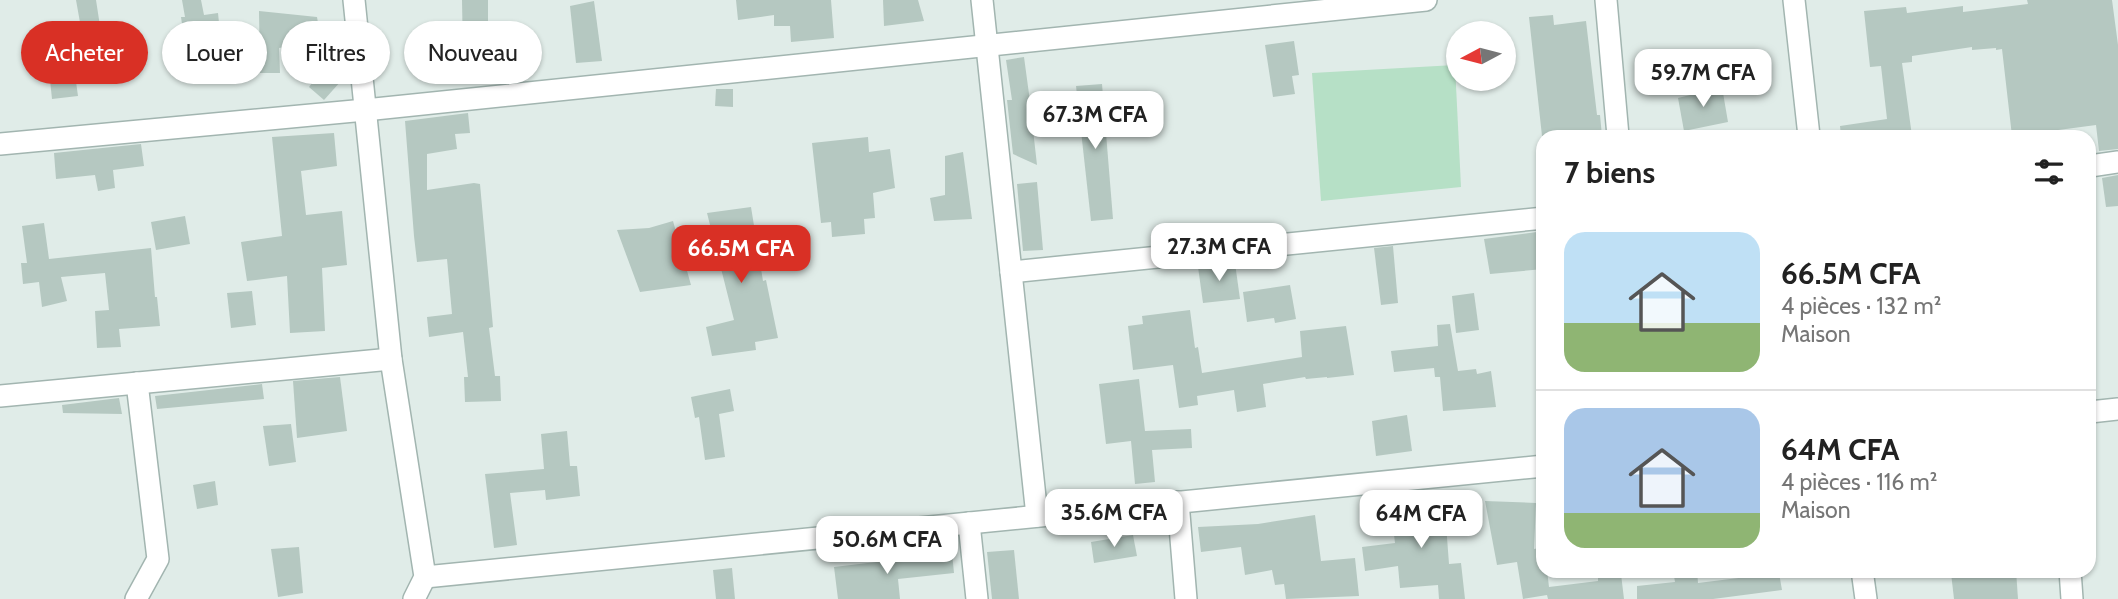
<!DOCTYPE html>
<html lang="fr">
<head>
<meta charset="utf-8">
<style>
  :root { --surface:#fff; --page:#f6f6f6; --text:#222; --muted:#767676; --line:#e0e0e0; --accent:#d93025 }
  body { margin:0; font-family:Cabin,sans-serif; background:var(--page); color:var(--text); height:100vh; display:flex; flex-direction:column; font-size:26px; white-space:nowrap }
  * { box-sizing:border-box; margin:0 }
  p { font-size:23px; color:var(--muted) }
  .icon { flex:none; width:38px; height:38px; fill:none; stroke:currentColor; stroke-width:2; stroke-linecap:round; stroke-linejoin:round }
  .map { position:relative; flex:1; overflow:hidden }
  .details { position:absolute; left:1536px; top:130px; width:560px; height:448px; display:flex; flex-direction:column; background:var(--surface); border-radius:21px; box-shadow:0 2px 5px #0004 }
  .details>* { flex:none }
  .banner { position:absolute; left:21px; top:21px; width:665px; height:63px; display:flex; gap:14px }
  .needle { width:46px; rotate:263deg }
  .controls { position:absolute; left:1446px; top:21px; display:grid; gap:14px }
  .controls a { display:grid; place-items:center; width:70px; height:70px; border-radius:50%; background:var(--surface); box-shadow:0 2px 5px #0004; font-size:35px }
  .price { position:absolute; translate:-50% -60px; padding:0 16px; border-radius:14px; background:#fff; color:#222; font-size:23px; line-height:46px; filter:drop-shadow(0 2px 4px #0008) }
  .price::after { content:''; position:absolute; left:50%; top:42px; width:21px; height:16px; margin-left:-10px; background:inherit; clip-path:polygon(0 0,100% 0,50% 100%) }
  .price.selected { background:var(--accent); color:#fff }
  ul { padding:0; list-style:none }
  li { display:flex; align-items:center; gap:21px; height:175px; padding:0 28px }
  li+li { border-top:2px solid var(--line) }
  li span { display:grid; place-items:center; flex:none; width:196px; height:140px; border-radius:21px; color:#555 }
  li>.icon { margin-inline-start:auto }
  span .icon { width:84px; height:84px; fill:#fffc; stroke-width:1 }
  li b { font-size:30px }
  h2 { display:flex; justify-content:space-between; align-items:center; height:84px; padding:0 28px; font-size:30px }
  .tag { padding:0 24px; border-radius:32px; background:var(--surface); box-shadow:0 2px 5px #0004; font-size:24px; line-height:63px }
  .tag.selected { background:var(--accent); color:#fff }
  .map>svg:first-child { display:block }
</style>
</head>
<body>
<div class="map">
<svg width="2118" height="599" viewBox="0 0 2118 599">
  <rect width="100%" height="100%" fill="#e0ece8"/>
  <!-- green -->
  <path fill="#b6e0c6" d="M 1455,65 L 1461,187 L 1321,201 L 1312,73 Z"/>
  <!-- building -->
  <g fill="#b5c8c1">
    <path d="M 76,0 L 96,0 L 100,26 L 109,26 L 111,37 L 71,46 L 78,96 L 52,99 L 45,32 L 81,28 Z"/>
    <path d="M 182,0 L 201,0 L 204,15 L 218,13 L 223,63 L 188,67 L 181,17 L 185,17 Z"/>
    <path d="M 462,0 L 488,0 L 488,55 L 463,56 Z"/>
    <path d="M 736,0 L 831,0 L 834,38 L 791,42 L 790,26 L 774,26 L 774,15 L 738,20 Z"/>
    <path d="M 883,0 L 918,0 L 924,21 L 884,26 Z"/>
    <path d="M 2027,0 L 2112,0 L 2118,45 L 2118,149 L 2099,151 L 2096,125 L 2012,136 L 2002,49 L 1996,50 L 1996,48 L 1972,50 L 1972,47 L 1912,56 L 1912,62 L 1902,63 L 1912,136 L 1841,136 L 1840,126 L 1887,119 L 1881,66 L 1870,67 L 1864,11 L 1906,7 L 1907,13 L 1963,6 L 1963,12 L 2028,4 Z"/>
    <path d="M 594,1 L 602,61 L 576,63 L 570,6 Z"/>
    <path d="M 259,11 L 317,17 L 321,41 L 279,48 L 280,73 L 260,73 Z"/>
    <path d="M 1553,15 L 1554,25 L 1586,21 L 1597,115 L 1600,115 L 1602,136 L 1542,136 L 1529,17 Z"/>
    <path d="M 1294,41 L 1299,75 L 1292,76 L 1295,94 L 1273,97 L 1265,45 Z"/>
    <path d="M 1024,57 L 1029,94 L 1037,165 L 1013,154 L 1007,100 L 1012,100 L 1006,60 Z"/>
    <path d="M 325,66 L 341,81 L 324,100 L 309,87 Z"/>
    <path d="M 1102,84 L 1113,219 L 1091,221 L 1076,86 Z"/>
    <path d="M 1722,87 L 1728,122 L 1684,131 L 1678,98 Z"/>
    <path d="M 716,89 L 733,89 L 733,107 L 715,106 Z"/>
    <path d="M 468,113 L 470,133 L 455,134 L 457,149 L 427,154 L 427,190 L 474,183 L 480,184 L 493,327 L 489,328 L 495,376 L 500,376 L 501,401 L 465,402 L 464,377 L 468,377 L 463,332 L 429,337 L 427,317 L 452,314 L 447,259 L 417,262 L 414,236 L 405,121 Z"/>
    <path d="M 334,133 L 337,166 L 301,171 L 306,215 L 342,211 L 347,265 L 322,268 L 325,331 L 290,333 L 287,276 L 247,281 L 241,242 L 282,236 L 272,137 Z"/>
    <path d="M 868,137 L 869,152 L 890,149 L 895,188 L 873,193 L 875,218 L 864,219 L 865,234 L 832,237 L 831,222 L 821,223 L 812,143 Z"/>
    <path d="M 141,144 L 144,166 L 113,170 L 115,188 L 98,191 L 95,175 L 56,179 L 54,153 Z"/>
    <path d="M 963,152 L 972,219 L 934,221 L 930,198 L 945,195 L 945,156 Z"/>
    <path d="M 2118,175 L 2118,206 L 2106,207 L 2102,178 Z"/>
    <path d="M 1037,182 L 1043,250 L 1023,251 L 1017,184 Z"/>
    <path d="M 751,207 L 763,281 L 766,280 L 778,338 L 755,342 L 756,350 L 712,356 L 706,327 L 734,320 L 707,213 Z"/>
    <path d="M 185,216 L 190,244 L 156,250 L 151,222 Z"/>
    <path d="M 673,221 L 691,285 L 640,292 L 617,230 L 649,228 Z"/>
    <path d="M 44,223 L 49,259 L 151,248 L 155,297 L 157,297 L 160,326 L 119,329 L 121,347 L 97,348 L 95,311 L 109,310 L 105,273 L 61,277 L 67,301 L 42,307 L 39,282 L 23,284 L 21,263 L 27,263 L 22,226 Z"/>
    <path d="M 1544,231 L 1544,269 L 1490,274 L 1484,239 Z"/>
    <path d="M 1393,246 L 1398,303 L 1381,305 L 1374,248 Z"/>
    <path d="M 1235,263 L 1240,299 L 1203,303 L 1198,267 Z"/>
    <path d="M 1290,285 L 1296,319 L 1275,323 L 1274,318 L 1247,322 L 1243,292 Z"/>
    <path d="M 252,291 L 256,325 L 231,328 L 227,293 Z"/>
    <path d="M 1474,293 L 1479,330 L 1456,333 L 1452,296 Z"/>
    <path d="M 1190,310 L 1195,348 L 1198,347 L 1202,373 L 1302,357 L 1300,331 L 1346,326 L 1354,375 L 1327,378 L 1327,377 L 1306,379 L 1305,377 L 1263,384 L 1266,407 L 1237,412 L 1234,390 L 1197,396 L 1198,405 L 1179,408 L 1173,365 L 1133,370 L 1128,326 L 1143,324 L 1142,316 Z"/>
    <path d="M 1450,324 L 1458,371 L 1476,369 L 1477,374 L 1491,371 L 1496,407 L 1443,411 L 1440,377 L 1435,377 L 1434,368 L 1394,372 L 1391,351 L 1438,346 L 1437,325 Z"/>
    <path d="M 340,377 L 347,431 L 297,438 L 293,381 Z"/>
    <path d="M 1139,379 L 1145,431 L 1191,429 L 1192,448 L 1152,450 L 1155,482 L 1135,484 L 1131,441 L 1106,444 L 1099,384 Z"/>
    <path d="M 262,384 L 264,399 L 157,409 L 155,396 Z"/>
    <path d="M 730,389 L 734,411 L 719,414 L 725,457 L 705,460 L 699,417 L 695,418 L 691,397 Z"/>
    <path d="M 119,398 L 122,414 L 63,413 L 62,405 Z"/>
    <path d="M 1407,415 L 1412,451 L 1376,456 L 1372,421 Z"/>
    <path d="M 291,424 L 296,462 L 269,466 L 263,426 Z"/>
    <path d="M 567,431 L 570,466 L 577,466 L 580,496 L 546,500 L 545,490 L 510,493 L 517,545 L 494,548 L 485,474 L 544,469 L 541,434 Z"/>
    <path d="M 215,481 L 218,505 L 197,509 L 193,485 Z"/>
    <path d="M 1485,501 L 1536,503 L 1534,549 L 1544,547 L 1544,570 L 1547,570 L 1549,587 L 1598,581 L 1598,576 L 1621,574 L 1624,599 L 1548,599 L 1547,595 L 1523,599 L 1517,562 L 1497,565 Z"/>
    <path d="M 1455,502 L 1457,523 L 1446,524 L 1449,564 L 1461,563 L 1465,599 L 1439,599 L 1438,585 L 1400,588 L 1398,566 L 1365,571 L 1362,547 L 1395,543 L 1391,509 Z"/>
    <path d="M 1315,515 L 1321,561 L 1355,558 L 1359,596 L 1286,599 L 1284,584 L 1275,585 L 1272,570 L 1245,575 L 1241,547 L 1201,552 L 1198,527 L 1258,524 Z"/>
    <path d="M 1133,535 L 1137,556 L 1094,563 L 1091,542 Z"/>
    <path d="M 299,547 L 303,593 L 278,597 L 271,549 Z"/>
    <path d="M 1014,550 L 1019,599 L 992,599 L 987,552 Z"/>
    <path d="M 952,553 L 954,573 L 898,579 L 900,599 L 838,599 L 834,567 Z"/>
    <path d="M 732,568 L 735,599 L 716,599 L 713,570 Z"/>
    <path d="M 1673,570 L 1697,570 L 1698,583 L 1779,573 L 1782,590 L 1713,599 L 1637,599 L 1637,586 L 1675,582 Z"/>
    <path d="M 1974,570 L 2016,570 L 2018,599 L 1954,599 L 1951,573 Z"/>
  </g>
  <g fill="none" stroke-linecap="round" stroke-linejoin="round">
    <!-- minor casing -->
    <g stroke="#a2b5b0" stroke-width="24">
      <g id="minor">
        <path d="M 354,0 L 391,359 L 425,577 L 414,599"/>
        <path d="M 982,0 L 1037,516"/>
        <path d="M 1606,0 L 1618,136"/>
        <path d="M 1794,0 L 1809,136"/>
        <path d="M 0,144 L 365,110 L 1426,0"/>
        <path d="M 2090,166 L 2118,162"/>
        <path d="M 1011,272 L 1544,218"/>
        <path d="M 0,396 L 391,359"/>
        <path d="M 2090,412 L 2118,409"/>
        <path d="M 1178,502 L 1186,599"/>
        <path d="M 969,523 L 977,599"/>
        <path d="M 1862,570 L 1866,599"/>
        <path d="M 2070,570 L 2072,599"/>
        <path d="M 425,577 L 1544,466"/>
        <path d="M 136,599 L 158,559 L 137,383"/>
      </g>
    </g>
    <!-- minor -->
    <use href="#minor" stroke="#fff" stroke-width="21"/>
  </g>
</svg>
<div class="controls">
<a><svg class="needle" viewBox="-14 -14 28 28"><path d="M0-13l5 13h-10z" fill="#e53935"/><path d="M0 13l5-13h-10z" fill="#767676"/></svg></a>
</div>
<b class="price" style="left:1703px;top:109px">59.7M CFA</b>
<b class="price" style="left:1095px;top:151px">67.3M CFA</b>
<b class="price" style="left:1219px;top:283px">27.3M CFA</b>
<b class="price selected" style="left:741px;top:285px">66.5M CFA</b>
<b class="price" style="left:1114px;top:549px">35.6M CFA</b>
<b class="price" style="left:1421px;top:550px">64M CFA</b>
<b class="price" style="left:887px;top:576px">50.6M CFA</b>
<div class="banner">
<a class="tag selected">Acheter</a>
<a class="tag">Louer</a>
<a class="tag">Filtres</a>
<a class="tag">Nouveau</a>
</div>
<section class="details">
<h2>7 biens<svg class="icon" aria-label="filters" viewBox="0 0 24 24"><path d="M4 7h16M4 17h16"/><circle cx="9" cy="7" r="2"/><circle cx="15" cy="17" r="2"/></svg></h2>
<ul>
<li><span style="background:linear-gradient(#bfe0f5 65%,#8fb573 0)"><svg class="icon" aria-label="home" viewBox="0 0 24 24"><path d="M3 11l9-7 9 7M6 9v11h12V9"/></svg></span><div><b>66.5M CFA</b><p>4 pièces · 132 m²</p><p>Maison</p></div></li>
<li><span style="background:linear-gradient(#a9c7e8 75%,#8fb573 0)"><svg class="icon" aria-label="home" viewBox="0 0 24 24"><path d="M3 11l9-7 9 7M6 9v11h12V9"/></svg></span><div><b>64M CFA</b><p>4 pièces · 116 m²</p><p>Maison</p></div></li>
</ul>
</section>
</div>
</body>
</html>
